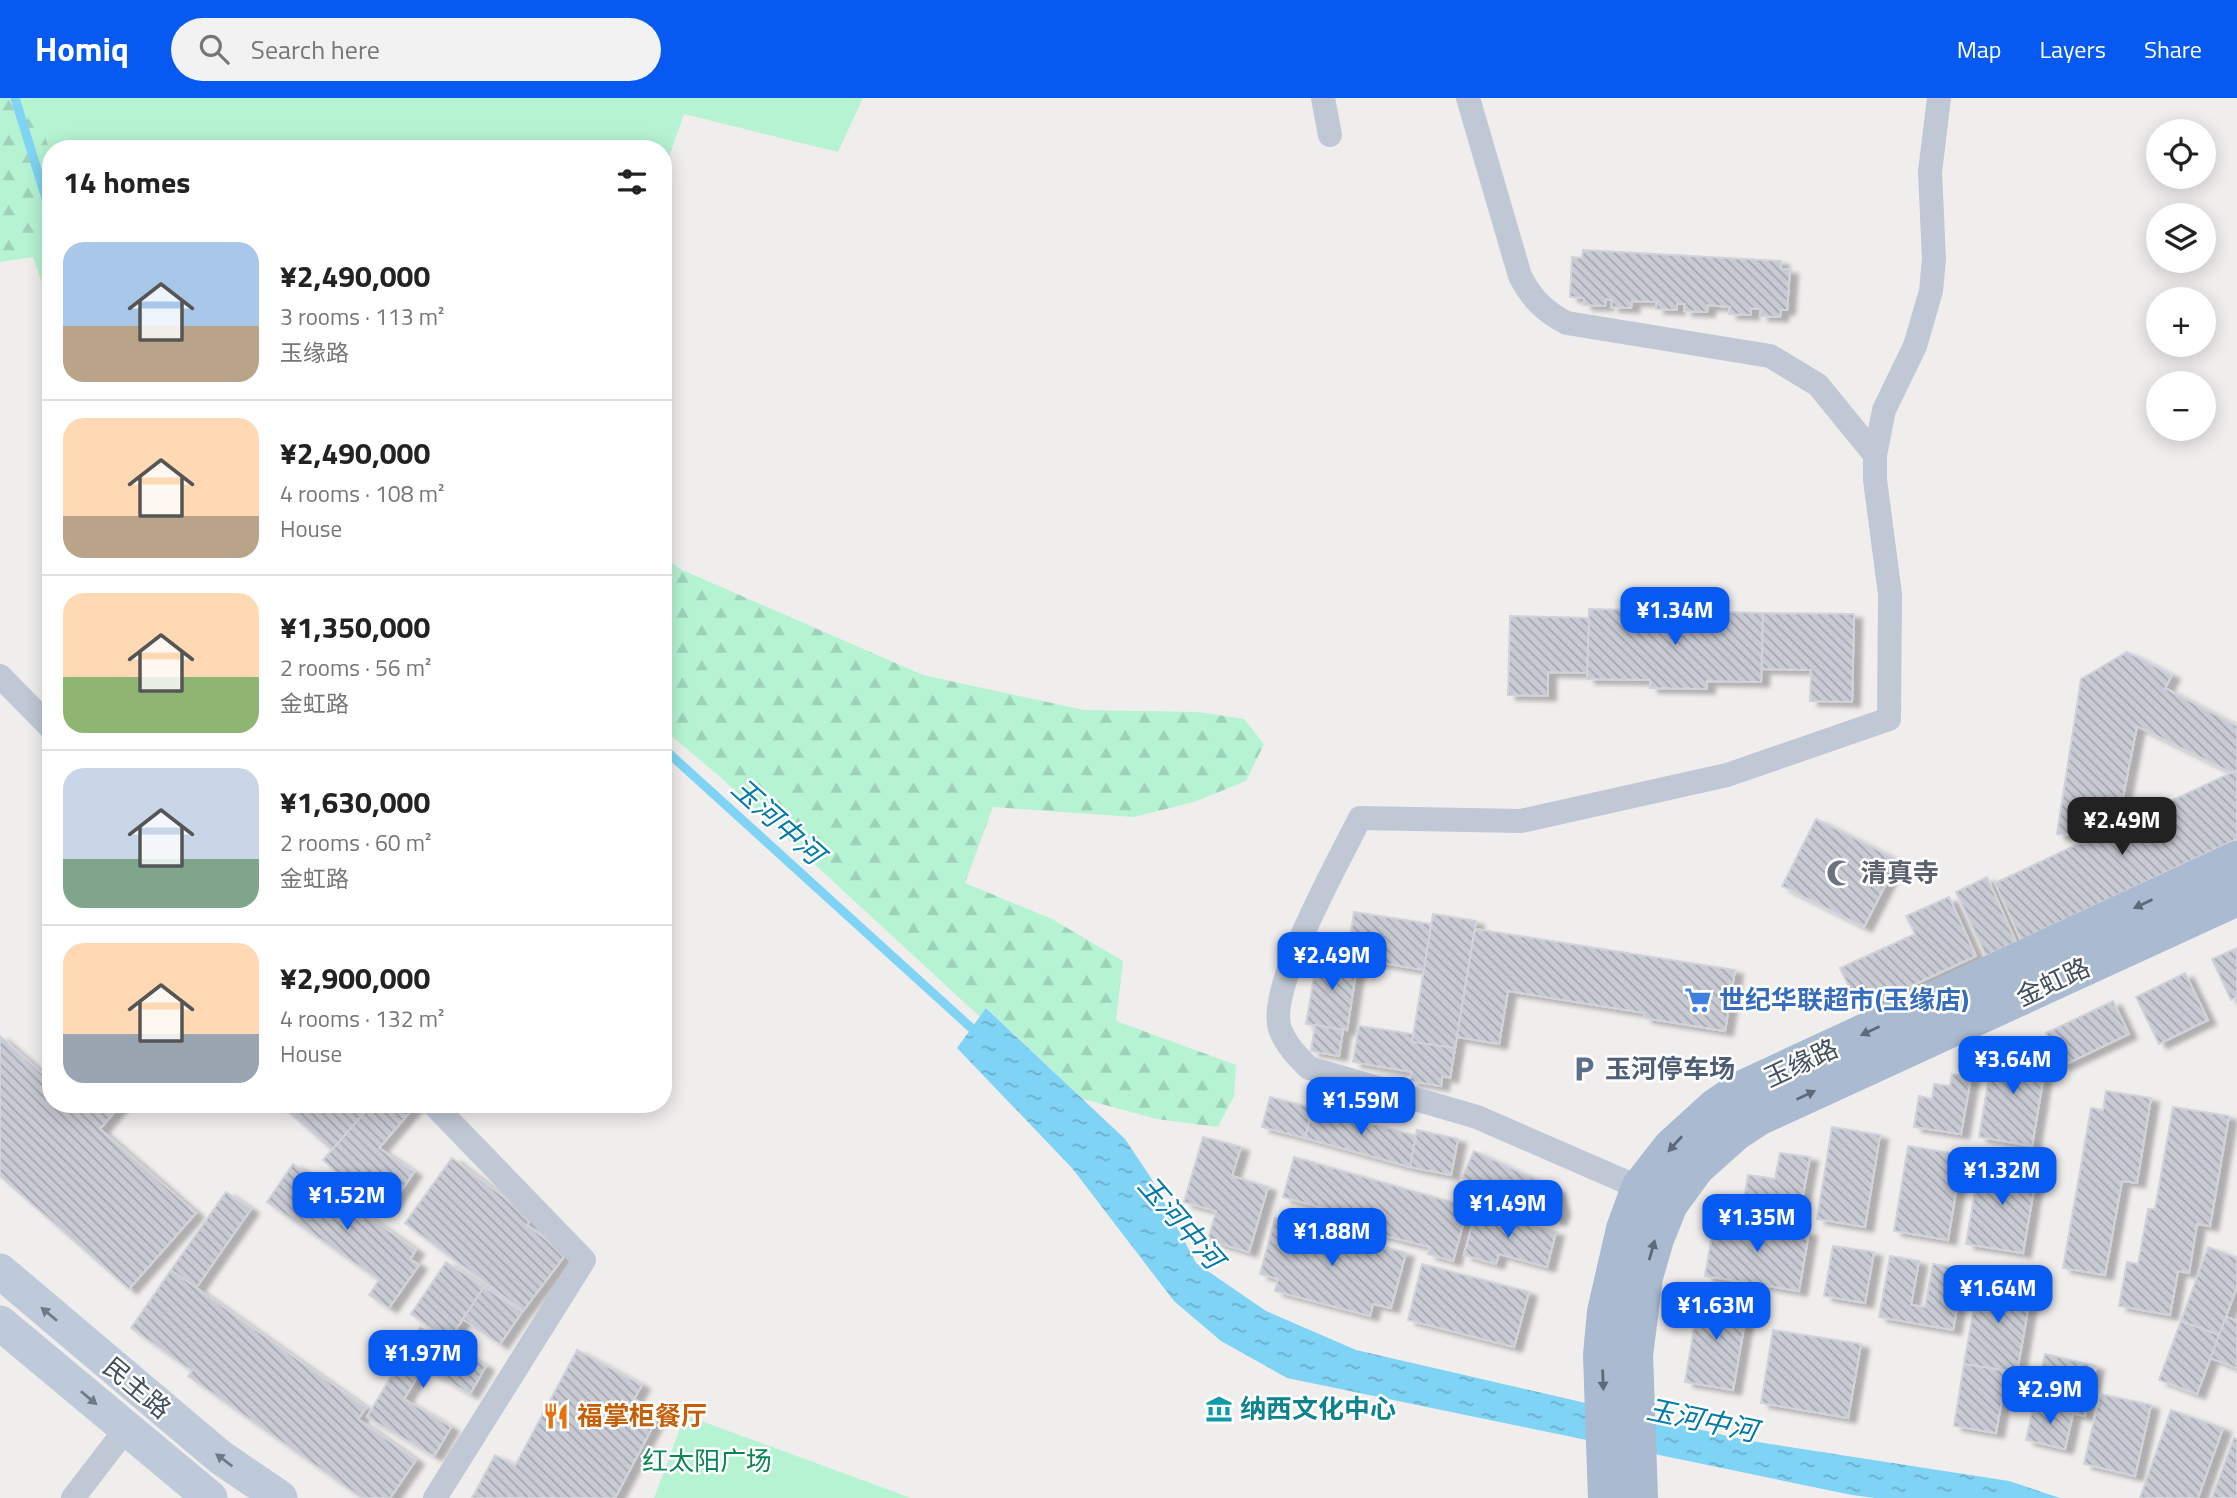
<!DOCTYPE html>
<html lang="en">
<head>
<meta charset="utf-8">
<style>
  :root { --surface:#fff; --page:#f2f2f2; --text:#222; --muted:#767676; --line:#e0e0e0; --accent:#075af1 }
  body { margin:0; font-family:"Titillium Web","Noto Sans SC",sans-serif; background:var(--page); color:var(--text); height:100vh; display:flex; flex-direction:column; font-size:26px; white-space:nowrap }
  * { box-sizing:border-box; margin:0 }
  p { font-size:23px; color:var(--muted) }
  .icon { flex:none; width:38px; height:38px; fill:none; stroke:currentColor; stroke-width:2; stroke-linecap:round; stroke-linejoin:round }
  .map { position:relative; flex:1; overflow:hidden }
  .panel { position:absolute; left:42px; top:42px; width:630px; height:973px; display:flex; flex-direction:column; background:var(--surface); border-radius:28px; box-shadow:0 4px 18px #0003 }
  .panel>* { flex:none }
  .fabs { position:absolute; left:2146px; top:21px; display:grid; gap:14px }
  .fabs a { display:grid; place-items:center; width:70px; height:70px; border-radius:50%; background:var(--surface); box-shadow:0 4px 18px #0003; font-size:35px }
  .price { position:absolute; translate:-50% -60px; padding:0 16px; border-radius:14px; background:var(--accent); color:#fff; font-size:23px; line-height:46px; filter:drop-shadow(0 2px 4px #0008) }
  .price::after { content:''; position:absolute; left:50%; top:42px; width:21px; height:16px; margin-left:-10px; background:inherit; clip-path:polygon(0 0,100% 0,50% 100%) }
  .price.current { background:#222; color:#fff }
  ul { padding:0; list-style:none }
  li { display:flex; align-items:center; gap:21px; height:175px; padding:0 21px }
  li+li { border-top:2px solid var(--line) }
  li span { display:grid; place-items:center; flex:none; width:196px; height:140px; border-radius:21px; color:#555 }
  li>.icon { margin-inline-start:auto }
  span .icon { width:84px; height:84px; fill:#fffc; stroke-width:1 }
  li b { font-size:30px }
  h2 { display:flex; justify-content:space-between; align-items:center; height:84px; padding:0 21px; font-size:30px }
  header { display:flex; align-items:center; gap:42px; box-sizing:border-box; height:98px; padding:0 35px; background:var(--accent); color:#fff }
  header strong { font-size:33px }
  nav { display:flex; gap:38px; margin-inline-start:auto; font-size:24px }
  .search { width:490px; height:63px; background:var(--page); display:flex; align-items:center; gap:18px; box-sizing:border-box; padding:0 24px; border-radius:38px; color:var(--muted); font-size:26px }
  .map>svg:first-child { display:block }
</style>
</head>
<body>
<header>
<strong>Homiq</strong>
<div class="search"><svg class="icon" aria-label="search" viewBox="0 0 24 24"><circle cx="10" cy="10" r="6"/><path d="M15 15l6 6"/></svg>Search here</div>
<nav><a>Map</a><a>Layers</a><a>Share</a></nav>
</header>
<div class="map">
<svg width="2237" height="1400" viewBox="0 0 2237 1400">
  <defs>
    <pattern id="forest-firs" width="22" height="20" patternUnits="userSpaceOnUse" patternTransform="scale(1.75)"><rect width="22" height="20" fill="#b6f3d3"/><path d="M5 1l3.5 6h-7zM16 11l3.5 6h-7z" fill="#9ed2b8"/></pattern>
    <pattern id="water-ripples" width="26" height="14" patternUnits="userSpaceOnUse" patternTransform="scale(1.75)"><rect width="26" height="14" fill="#7fd3f4"/><path d="M2 4q2-2 4 0t4 0M15 11q2-2 4 0t4 0" fill="none" stroke="#6aaec9"/></pattern>
    <pattern id="building-back-hatch" width="6" height="6" patternUnits="userSpaceOnUse" patternTransform="scale(1.75)"><rect width="6" height="6" fill="#c9cbd4"/><path d="M-1 5l2 2M0 0l6 6M5-1l2 2" fill="none" stroke="#a5a7af"/></pattern>
    <filter id="shadow"><feDropShadow dx="8" dy="4.5" stdDeviation="2" flood-color="#0004"/></filter>
  </defs>
  <rect width="100%" height="100%" fill="#f0eded"/>
  <!-- forest -->
  <g fill="url(#forest-firs)">
    <path d="M 0,0 L 305,0 L 51,51 L 51,211 L 33,159 L 0,164 Z"/>
    <path d="M 663,458 L 680,471 L 923,577 L 1084,612 L 1199,614 L 1244,621 L 1264,646 L 1246,683 L 1194,704 L 1134,719 L 993,709 L 965,785 L 1052,821 L 1123,863 L 1116,923 L 1236,967 L 1234,998 L 1218,1029 L 1157,1021 L 1083,1001 L 987,910 L 980,919 L 719,678 L 663,631 Z"/>
  </g>
  <!-- park -->
  <g fill="#b6f3d3">
    <path d="M 32,0 L 863,0 L 838,54 L 684,16 L 663,76 L 663,51 L 51,51 L 51,56 Z"/>
    <path d="M 685,1317 L 911,1400 L 654,1400 Z"/>
  </g>
  <!-- water -->
  <path fill="url(#water-ripples)" d="M 986,910 L 1125,1041 L 1151,1080 L 1196,1165 L 1266,1213 L 1356,1252 L 1745,1342 L 2009,1383 L 2060,1400 L 1875,1400 L 1852,1397 L 1287,1280 L 1221,1243 L 1174,1203 L 1072,1070 L 957,950 Z"/>
  <g fill="none" stroke-linecap="round" stroke-linejoin="round">
    <!-- stream -->
    <g stroke="#7fd3f4" stroke-width="9">
      <path d="M 15,0 L 51,117"/>
      <path d="M 663,650 L 978,936"/>
    </g>
  </g>
  <!-- building -->
  <g fill="url(#building-back-hatch)" stroke="#d1d3da" stroke-width="2" filter="url(#shadow)">
    <path d="M 1583,152 L 1781,163 L 1781,171 L 1790,172 L 1787,212 L 1781,212 L 1780,219 L 1760,218 L 1761,211 L 1751,210 L 1751,217 L 1729,216 L 1730,209 L 1708,207 L 1707,214 L 1684,213 L 1685,206 L 1677,206 L 1677,212 L 1656,211 L 1657,204 L 1632,203 L 1631,210 L 1611,209 L 1612,202 L 1606,201 L 1605,208 L 1584,207 L 1584,200 L 1570,199 L 1572,159 L 1582,160 Z"/>
    <path d="M 1589,511 L 1763,515 L 1761,584 L 1707,583 L 1707,591 L 1650,590 L 1650,582 L 1587,581 Z"/>
    <path d="M 1763,515 L 1854,516 L 1852,604 L 1810,603 L 1811,572 L 1762,571 Z"/>
    <path d="M 1510,518 L 1589,520 L 1587,575 L 1548,574 L 1548,598 L 1508,597 Z"/>
    <path d="M 2127,554 L 2172,577 L 2165,590 L 2237,628 L 2237,672 L 2232,675 L 2137,628 L 2117,729 L 2095,739 L 2057,736 L 2081,581 Z"/>
    <path d="M 2237,672 L 2237,741 L 2021,842 L 1995,785 Z"/>
    <path d="M 1816,721 L 1898,762 L 1864,829 L 1782,788 Z"/>
    <path d="M 1987,779 L 2016,844 L 1986,858 L 1956,794 Z"/>
    <path d="M 1949,799 L 1976,858 L 1860,912 L 1840,870 L 1915,836 L 1906,818 Z"/>
    <path d="M 1354,814 L 1431,826 L 1424,872 L 1347,859 Z"/>
    <path d="M 1433,816 L 1476,823 L 1455,950 L 1412,944 Z"/>
    <path d="M 1475,831 L 1735,872 L 1725,933 L 1644,920 L 1645,915 L 1508,893 L 1499,946 L 1457,939 Z"/>
    <path d="M 2237,850 L 2237,899 L 2231,902 L 2212,861 Z"/>
    <path d="M 1318,855 L 1358,861 L 1347,932 L 1306,926 Z"/>
    <path d="M 2185,875 L 2208,922 L 2159,946 L 2136,899 Z"/>
    <path d="M 2113,903 L 2129,936 L 2062,968 L 2046,935 Z"/>
    <path d="M 1315,927 L 1343,932 L 1339,958 L 1311,953 Z"/>
    <path d="M 1359,928 L 1413,936 L 1412,944 L 1455,950 L 1450,980 L 1442,978 L 1441,988 L 1410,983 L 1412,974 L 1353,964 Z"/>
    <path d="M 0,938 L 51,983 L 51,1006 L 121,1006 L 100,1031 L 196,1115 L 129,1191 L 0,1078 Z"/>
    <path d="M 1994,949 L 2047,958 L 2032,1048 L 1979,1039 Z"/>
    <path d="M 1952,976 L 1971,979 L 1961,1036 L 1914,1029 L 1919,998 L 1932,1001 L 1934,986 L 1950,988 Z"/>
    <path d="M 2106,993 L 2151,1000 L 2137,1085 L 2122,1083 L 2105,1177 L 2063,1170 L 2091,1010 L 2103,1012 Z"/>
    <path d="M 1270,999 L 1313,1010 L 1305,1040 L 1262,1029 Z"/>
    <path d="M 280,1006 L 372,1006 L 332,1052 Z"/>
    <path d="M 372,1006 L 416,1007 L 379,1050 L 414,1074 L 390,1109 L 349,1085 L 323,1062 Z"/>
    <path d="M 2173,1009 L 2229,1018 L 2210,1128 L 2197,1126 L 2189,1175 L 2178,1173 L 2170,1217 L 2119,1208 L 2127,1164 L 2138,1166 L 2148,1111 L 2155,1111 Z"/>
    <path d="M 1313,1010 L 1416,1038 L 1410,1069 L 1305,1040 Z"/>
    <path d="M 1832,1029 L 1880,1037 L 1865,1129 L 1817,1121 Z"/>
    <path d="M 1417,1032 L 1458,1041 L 1451,1077 L 1410,1069 Z"/>
    <path d="M 1203,1039 L 1241,1049 L 1232,1078 L 1268,1089 L 1249,1154 L 1208,1142 L 1216,1113 L 1184,1104 Z"/>
    <path d="M 1908,1048 L 1962,1057 L 1948,1142 L 1894,1133 Z"/>
    <path d="M 1474,1053 L 1557,1091 L 1562,1113 L 1558,1123 L 1462,1080 Z"/>
    <path d="M 1780,1055 L 1810,1059 L 1799,1118 L 1743,1109 L 1748,1077 L 1775,1081 Z"/>
    <path d="M 1294,1059 L 1468,1109 L 1453,1163 L 1428,1156 L 1430,1149 L 1378,1136 L 1381,1125 L 1366,1121 L 1363,1134 L 1337,1128 L 1341,1115 L 1283,1099 Z"/>
    <path d="M 452,1060 L 532,1120 L 527,1127 L 566,1156 L 523,1213 L 405,1125 Z"/>
    <path d="M 1980,1064 L 2037,1073 L 2023,1155 L 1966,1146 Z"/>
    <path d="M 293,1066 L 416,1152 L 410,1161 L 419,1167 L 389,1210 L 369,1197 L 379,1182 L 267,1104 Z"/>
    <path d="M 226,1094 L 251,1111 L 196,1190 L 171,1172 Z"/>
    <path d="M 1476,1113 L 1556,1134 L 1547,1169 L 1499,1156 L 1496,1166 L 1464,1157 Z"/>
    <path d="M 1715,1119 L 1809,1134 L 1799,1193 L 1705,1178 Z"/>
    <path d="M 1275,1120 L 1406,1155 L 1391,1210 L 1373,1206 L 1370,1218 L 1275,1193 L 1278,1181 L 1260,1176 Z"/>
    <path d="M 1833,1148 L 1874,1154 L 1865,1205 L 1824,1198 Z"/>
    <path d="M 2208,1149 L 2237,1160 L 2237,1189 L 2219,1237 L 2181,1223 Z"/>
    <path d="M 1890,1158 L 1919,1163 L 1911,1207 L 1925,1209 L 1933,1166 L 1964,1171 L 1953,1232 L 1879,1219 Z"/>
    <path d="M 446,1164 L 484,1189 L 449,1242 L 411,1216 Z"/>
    <path d="M 1422,1166 L 1529,1194 L 1514,1249 L 1408,1222 Z"/>
    <path d="M 171,1172 L 366,1310 L 358,1321 L 416,1362 L 390,1400 L 362,1400 L 188,1278 L 192,1273 L 131,1230 Z"/>
    <path d="M 1979,1180 L 2032,1189 L 2017,1274 L 1964,1266 Z"/>
    <path d="M 484,1189 L 522,1214 L 500,1246 L 463,1221 Z"/>
    <path d="M 1700,1194 L 1743,1201 L 1741,1217 L 1746,1218 L 1733,1292 L 1685,1284 Z"/>
    <path d="M 2226,1219 L 2237,1223 L 2237,1270 L 2210,1260 Z"/>
    <path d="M 2181,1223 L 2219,1237 L 2197,1296 L 2159,1282 Z"/>
    <path d="M 420,1229 L 486,1268 L 470,1296 L 423,1269 L 404,1301 L 451,1329 L 434,1358 L 367,1319 Z"/>
    <path d="M 1773,1232 L 1861,1246 L 1848,1320 L 1761,1305 Z"/>
    <path d="M 577,1252 L 642,1287 L 634,1301 L 660,1315 L 615,1400 L 472,1400 L 495,1357 L 515,1368 Z"/>
    <path d="M 2045,1256 L 2096,1268 L 2085,1318 L 2034,1306 Z"/>
    <path d="M 1964,1266 L 2007,1273 L 1996,1335 L 1954,1328 Z"/>
    <path d="M 2100,1296 L 2151,1307 L 2135,1378 L 2084,1366 Z"/>
    <path d="M 2034,1306 L 2073,1315 L 2065,1351 L 2026,1342 Z"/>
    <path d="M 2171,1312 L 2223,1330 L 2198,1400 L 2140,1400 Z"/>
    <path d="M 2234,1340 L 2237,1341 L 2237,1400 L 2212,1400 Z"/>
  </g>
  <g fill="none" stroke-linecap="round" stroke-linejoin="round">
    <!-- street -->
    <g stroke="#bfc8d4" stroke-width="24">
      <path d="M 1323,0 L 1330,37"/>
      <path d="M 1468,0 L 1520,178 C 1531,200 1545,214 1567,225 L 1770,258 L 1818,287 L 1875,357"/>
      <path d="M 0,578 L 51,630"/>
      <path d="M 433,1006 L 584,1162 L 435,1400"/>
      <path d="M 1640,1090 L 1477,1019 L 1309,970 C 1297,958 1286,947 1280,931 C 1266,891 1340,761 1360,720 L 1521,723 L 1727,677 L 1889,621 L 1890,496 L 1875,382 L 1875,357 L 1884,312 L 1915,248 L 1931,193 L 1934,161 L 1930,74 L 1939,0"/>
      <path d="M 73,1400 L 126,1331"/>
    </g>
    <!-- secondary -->
    <g stroke="#bec9d9" stroke-width="35">
      <path d="M 0,1173 L 220,1359 L 280,1400"/>
      <path d="M 0,1225 L 210,1400"/>
    </g>
    <!-- primary -->
    <g stroke="#aabad0" stroke-width="38">
      <path d="M 1607,1400 L 1602,1257 L 1606,1214 L 1625,1131 L 1640,1090 L 1672,1049 L 1716,1009 L 1743,991 L 2237,762"/>
      <path d="M 1639,1400 L 1634,1257 L 1644,1179 L 1655,1141 L 1669,1106 L 1696,1069 L 1734,1035 L 1758,1019 L 2237,799"/>
    </g>
  </g>
  <!-- one-way arrows -->
  <defs><path id="oneway-solid" d="M-6-.8H1V-3.2L6.5 0L1 3.2V.8H-6Z" transform="scale(1.75)"/></defs>
  <g fill="#5e6a7a">
    <use href="#oneway-solid" transform="translate(2143 806) rotate(155)"/>
    <use href="#oneway-solid" transform="translate(1870 933) rotate(155)"/>
    <use href="#oneway-solid" transform="translate(1806 997) rotate(-25)"/>
    <use href="#oneway-solid" transform="translate(1675 1046) rotate(132)"/>
    <use href="#oneway-solid" transform="translate(1652 1152) rotate(-74)"/>
    <use href="#oneway-solid" transform="translate(1603 1282) rotate(88)"/>
  </g>
  <g fill="#6f7a88">
    <use href="#oneway-solid" transform="translate(49 1216) rotate(-140)"/>
    <use href="#oneway-solid" transform="translate(89 1300) rotate(40)"/>
    <use href="#oneway-solid" transform="translate(224 1362) rotate(-143)"/>
  </g>
  <!-- icons -->
  <defs>
    <g id="mosque-bare" transform="scale(2.1)"><path d="M3.5-4.9A6 6 0 1 0 3.5 4.9A5 5 0 1 1 3.5-4.9Z" fill="#6b7280" stroke="#fff" stroke-width="2.5" paint-order="stroke"/></g>
    <g id="supermarket-bare" transform="scale(2.1)"><path d="M-6-5.5h2.5l.6 2H6L4.5 2H-2.5L-4.4-4H-6ZM-1.5 3.2a1.3 1.3 0 1 0 .1 0ZM3 3.2a1.3 1.3 0 1 0 .1 0Z" fill="#3f7fe0" stroke="#fff" stroke-width="2.5" paint-order="stroke"/></g>
    <g id="parking-bare" transform="scale(2.1)"><path d="M-3.5-5.5H1a3.5 3.5 0 0 1 0 7H-1V5.5H-3.5ZM-1-3.4V-.6H.8a1.4 1.4 0 0 0 0-2.8Z" fill="#5c6f8a" stroke="#fff" stroke-width="2.5" paint-order="stroke"/></g>
    <g id="museum-bare" transform="scale(2.1)"><path d="M0-6L6-3V-2H-6V-3ZM-5-1h2V3h-2ZM-1-1h2V3h-2ZM3-1h2V3H3ZM-6 4H6V6H-6Z" fill="#0f9aa8" stroke="#fff" stroke-width="2.5" paint-order="stroke"/></g>
    <g id="restaurant-bare" transform="scale(2.1)"><path d="M-5-6h1v4h1v-4h1v4h1v-4h1v5L-1.5 .5V6h-2V.5L-5-1ZM5-6V6H3V1.5H1.5Q1.5-4 5-6Z" fill="#e8710a" stroke="#fff" stroke-width="2.5" paint-order="stroke"/></g>
  </defs>
  <g fill-rule="evenodd">
    <use href="#mosque-bare" x="1840" y="775"/>
    <use href="#supermarket-bare" x="1698" y="902"/>
    <use href="#parking-bare" x="1584" y="971"/>
    <use href="#museum-bare" x="1219" y="1311"/>
    <use href="#restaurant-bare" x="556" y="1318"/>
  </g>
  <g text-anchor="middle" stroke-width="5" stroke-linejoin="round" paint-order="stroke">
    <!-- worship labels -->
    <g font-size="26" font-weight="bold" fill="#5b616d" stroke="#fff" text-anchor="start">
      <text x="1861" y="784">清真寺</text>
    </g>
    <!-- street labels -->
    <g font-size="26" fill="#444f5d" stroke="#fff">
      <text transform="translate(2053 884) rotate(-25)" y="9">金虹路</text>
      <text transform="translate(1801 965) rotate(-25)" y="9">玉缘路</text>
      <text transform="translate(137 1290) rotate(40)" y="9">民主路</text>
    </g>
    <!-- shop labels -->
    <g font-size="26" font-weight="bold" fill="#366cbe" stroke="#fff" text-anchor="start">
      <text x="1719" y="911">世纪华联超市(玉缘店)</text>
    </g>
    <!-- service labels -->
    <g font-size="26" font-weight="bold" fill="#4e5e75" stroke="#fff" text-anchor="start">
      <text x="1605" y="980">玉河停车场</text>
    </g>
    <!-- culture labels -->
    <g font-size="26" font-weight="bold" fill="#0d838f" stroke="#fff" text-anchor="start">
      <text x="1240" y="1320">纳西文化中心</text>
    </g>
    <!-- food labels -->
    <g font-size="26" font-weight="bold" fill="#c56008" stroke="#fff" text-anchor="start">
      <text x="577" y="1327">福掌柜餐厅</text>
    </g>
    <!-- park labels -->
    <g font-size="26" fill="#0d8553" stroke="#fff">
      <text x="707" y="1372">红太阳广场</text>
    </g>
    <!-- water labels -->
    <g font-size="28" font-style="italic" fill="#017aab" stroke="#fff">
      <text transform="translate(778 723) rotate(42)" y="10">玉河中河</text>
      <text transform="translate(1181 1124) rotate(49)" y="10">玉河中河</text>
      <text transform="translate(1702 1322) rotate(12)" y="10">玉河中河</text>
    </g>
  </g>
</svg>
<div class="fabs">
<a><svg class="icon" aria-label="locate" viewBox="0 0 24 24"><circle cx="12" cy="12" r="6"/><path d="M12 2v4M12 18v4M2 12h4M18 12h4"/></svg></a>
<a><svg class="icon" aria-label="layers" viewBox="0 0 24 24"><path d="M12 4l9 5-9 5-9-5zM3 14l9 5 9-5"/></svg></a>
<a>+</a>
<a>−</a>
</div>
<b class="price" style="left:1675px;top:549px">¥1.34M</b>
<b class="price current" style="left:2122px;top:759px">¥2.49M</b>
<b class="price" style="left:1332px;top:894px">¥2.49M</b>
<b class="price" style="left:2013px;top:998px">¥3.64M</b>
<b class="price" style="left:1361px;top:1039px">¥1.59M</b>
<b class="price" style="left:2002px;top:1109px">¥1.32M</b>
<b class="price" style="left:347px;top:1134px">¥1.52M</b>
<b class="price" style="left:1508px;top:1142px">¥1.49M</b>
<b class="price" style="left:1757px;top:1156px">¥1.35M</b>
<b class="price" style="left:1332px;top:1170px">¥1.88M</b>
<b class="price" style="left:1998px;top:1227px">¥1.64M</b>
<b class="price" style="left:1716px;top:1244px">¥1.63M</b>
<b class="price" style="left:423px;top:1292px">¥1.97M</b>
<b class="price" style="left:2050px;top:1328px">¥2.9M</b>
<section class="panel">
<h2>14 homes<svg class="icon" aria-label="filters" viewBox="0 0 24 24"><path d="M4 7h16M4 17h16"/><circle cx="9" cy="7" r="2"/><circle cx="15" cy="17" r="2"/></svg></h2>
<ul>
<li><span style="background:linear-gradient(#a9c7e8 60%,#b9a48a 0)"><svg class="icon" aria-label="home" viewBox="0 0 24 24"><path d="M3 11l9-7 9 7M6 9v11h12V9"/></svg></span><div><b>¥2,490,000</b><p>3 rooms · 113 m²</p><p>玉缘路</p></div></li>
<li><span style="background:linear-gradient(#ffd9b3 70%,#b9a48a 0)"><svg class="icon" aria-label="home" viewBox="0 0 24 24"><path d="M3 11l9-7 9 7M6 9v11h12V9"/></svg></span><div><b>¥2,490,000</b><p>4 rooms · 108 m²</p><p>House</p></div></li>
<li><span style="background:linear-gradient(#ffd9b3 60%,#8fb573 0)"><svg class="icon" aria-label="home" viewBox="0 0 24 24"><path d="M3 11l9-7 9 7M6 9v11h12V9"/></svg></span><div><b>¥1,350,000</b><p>2 rooms · 56 m²</p><p>金虹路</p></div></li>
<li><span style="background:linear-gradient(#c9d6e8 65%,#7fa58c 0)"><svg class="icon" aria-label="home" viewBox="0 0 24 24"><path d="M3 11l9-7 9 7M6 9v11h12V9"/></svg></span><div><b>¥1,630,000</b><p>2 rooms · 60 m²</p><p>金虹路</p></div></li>
<li><span style="background:linear-gradient(#ffd9b3 65%,#9aa5b1 0)"><svg class="icon" aria-label="home" viewBox="0 0 24 24"><path d="M3 11l9-7 9 7M6 9v11h12V9"/></svg></span><div><b>¥2,900,000</b><p>4 rooms · 132 m²</p><p>House</p></div></li>
</ul>
</section>
</div>
</body>
</html>
